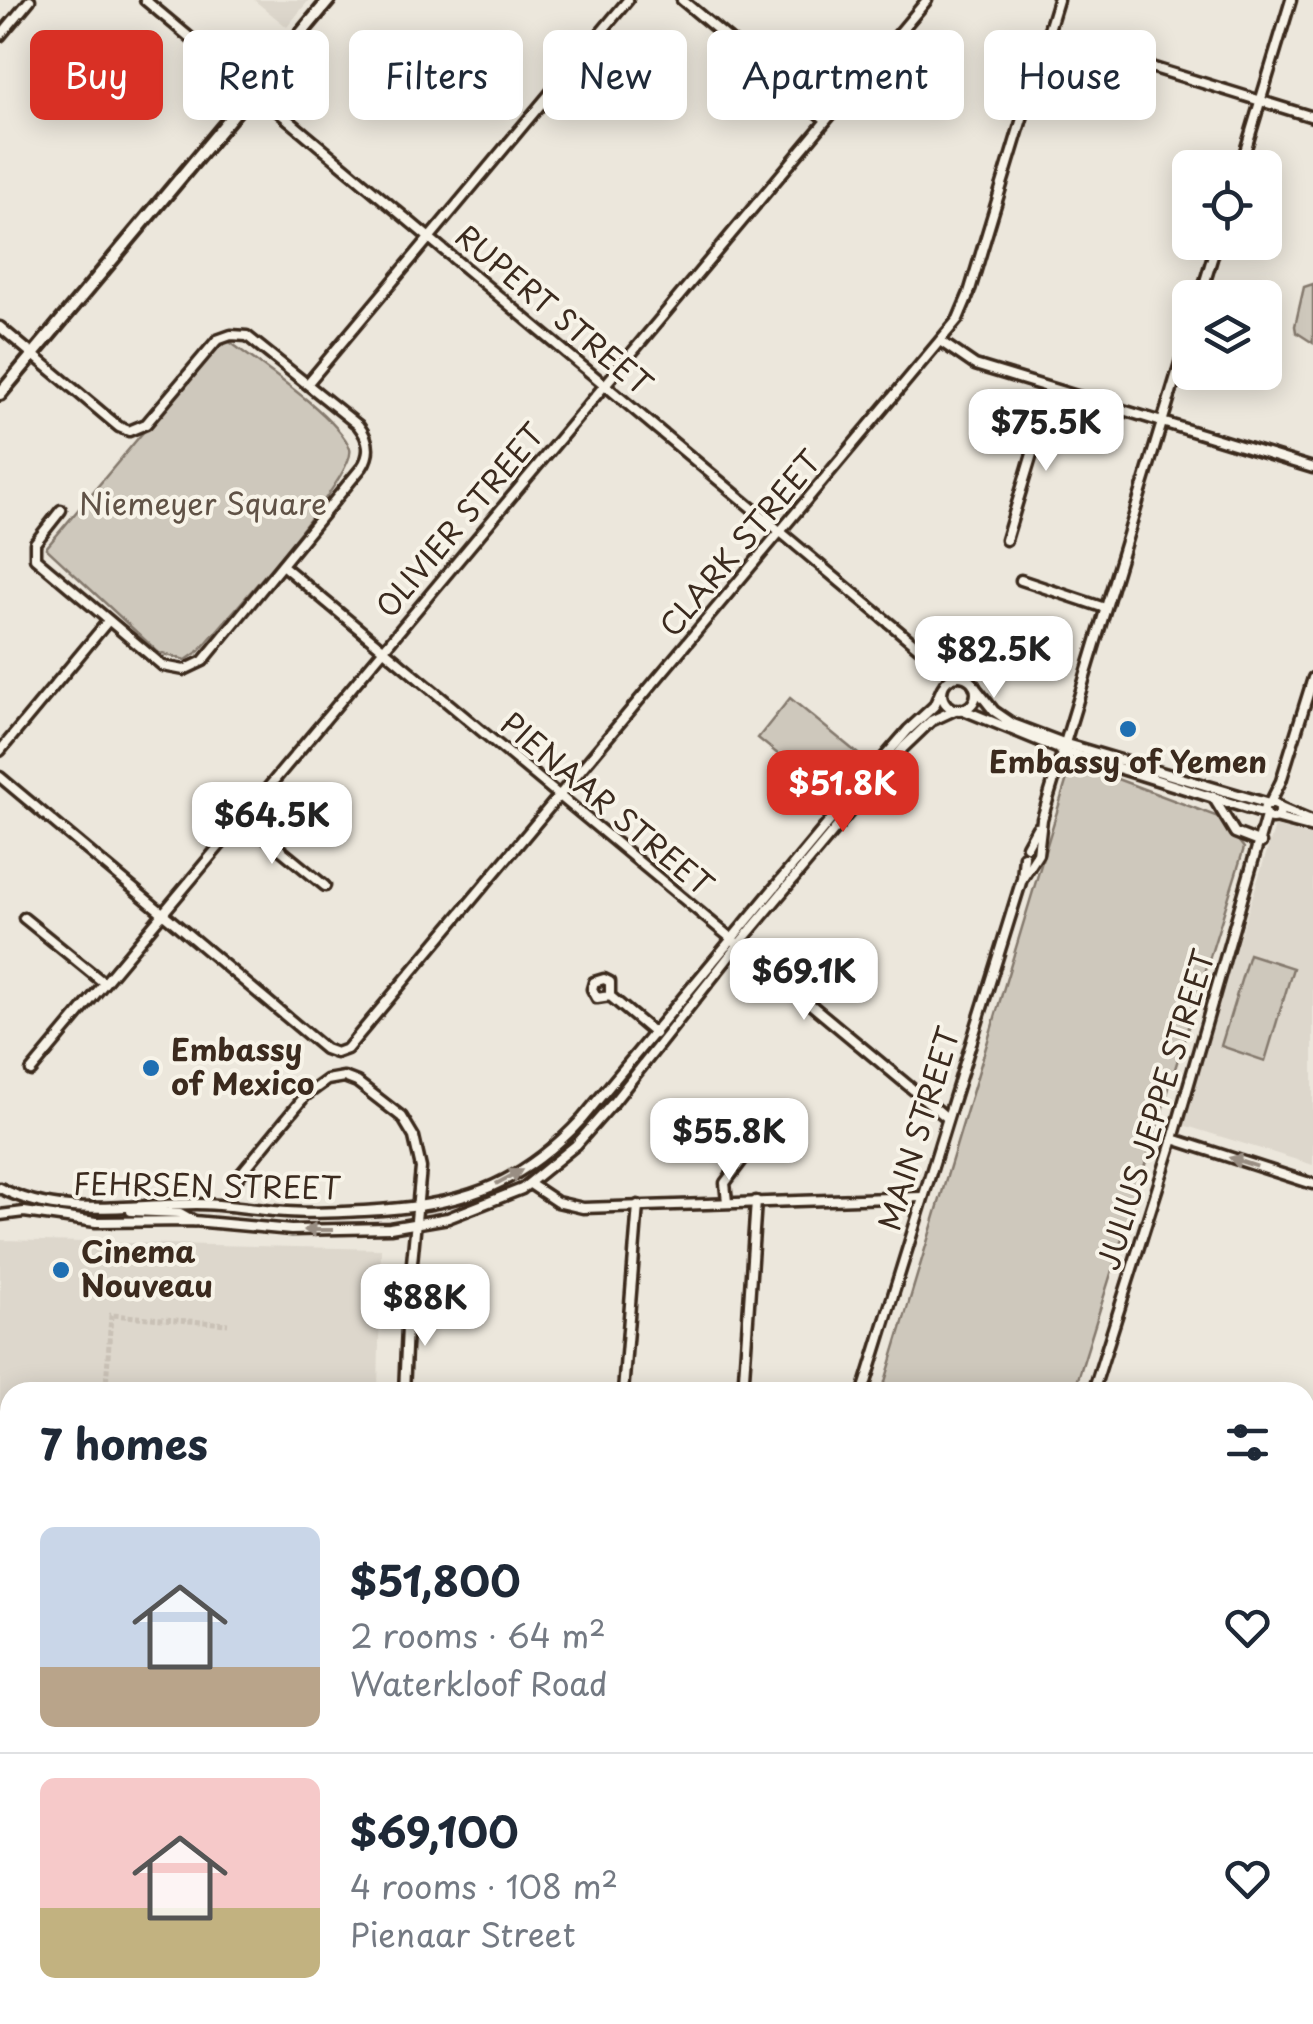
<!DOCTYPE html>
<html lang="en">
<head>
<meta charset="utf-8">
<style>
  :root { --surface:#fff; --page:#f2f2f3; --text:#1f2937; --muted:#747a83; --line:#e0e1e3; --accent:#d93025 }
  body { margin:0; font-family:"Playpen Sans",sans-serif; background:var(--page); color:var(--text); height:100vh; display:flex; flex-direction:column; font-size:38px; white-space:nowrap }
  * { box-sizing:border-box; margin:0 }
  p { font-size:32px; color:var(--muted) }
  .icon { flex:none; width:55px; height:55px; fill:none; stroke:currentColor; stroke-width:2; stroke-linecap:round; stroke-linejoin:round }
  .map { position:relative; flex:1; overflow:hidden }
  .panel { position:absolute; left:0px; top:1382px; width:1315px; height:642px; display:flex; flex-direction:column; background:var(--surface); border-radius:30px 30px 0 0; box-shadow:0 5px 25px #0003 }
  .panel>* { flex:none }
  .top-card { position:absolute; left:30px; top:30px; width:1255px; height:90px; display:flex; gap:20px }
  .fabs { position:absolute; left:1172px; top:150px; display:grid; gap:20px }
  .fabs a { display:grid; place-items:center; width:110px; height:110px; border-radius:15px; background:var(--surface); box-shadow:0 5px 25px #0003; font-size:50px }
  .price { position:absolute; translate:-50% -85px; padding:0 22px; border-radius:20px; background:#fff; color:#222; font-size:32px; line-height:65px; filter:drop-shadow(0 2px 5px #0008) }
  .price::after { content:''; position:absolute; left:50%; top:60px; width:30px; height:22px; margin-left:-15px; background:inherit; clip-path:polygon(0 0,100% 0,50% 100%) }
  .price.active { background:var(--accent); color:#fff }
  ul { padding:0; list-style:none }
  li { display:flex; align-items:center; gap:30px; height:250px; padding:0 40px }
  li+li { border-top:2px solid var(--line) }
  li span { display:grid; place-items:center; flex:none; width:280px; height:200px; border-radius:15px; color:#555 }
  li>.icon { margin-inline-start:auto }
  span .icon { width:120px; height:120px; fill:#fffc; stroke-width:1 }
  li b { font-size:42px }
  h2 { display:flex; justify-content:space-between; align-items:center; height:120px; padding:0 40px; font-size:42px }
  .chip { padding:0 35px; border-radius:15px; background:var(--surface); box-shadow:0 5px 25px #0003; font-size:35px; line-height:90px }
  .chip.active { background:var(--accent); color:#fff }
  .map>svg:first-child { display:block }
</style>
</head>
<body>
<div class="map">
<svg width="1313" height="2024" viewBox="0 0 1313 2024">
  <rect width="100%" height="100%" fill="#ece7dc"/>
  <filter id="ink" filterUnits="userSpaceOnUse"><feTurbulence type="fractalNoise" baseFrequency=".01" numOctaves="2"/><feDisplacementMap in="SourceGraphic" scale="20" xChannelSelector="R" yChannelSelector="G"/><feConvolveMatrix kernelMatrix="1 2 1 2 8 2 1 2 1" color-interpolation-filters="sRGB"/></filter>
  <g filter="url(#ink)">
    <!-- built -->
    <g fill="#ddd7cc">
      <path d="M 254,0 L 309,0 L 287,27 Z"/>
      <path d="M 1275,826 L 1313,837 L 1313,1165 L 1180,1124 Z"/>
      <path d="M 0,1240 L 381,1249 L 378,1392 L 10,1392 L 10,1595 L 0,1594 Z"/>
    </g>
    <!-- green -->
    <g fill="#cec8bc" stroke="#84796d" stroke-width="2.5">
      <path d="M 1313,284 L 1313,343 L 1296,332 L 1295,326 L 1304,287 Z"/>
      <path d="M 223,337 C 252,359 340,417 350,449 C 358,473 222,625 199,651 L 186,660 L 159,653 L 46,548 Z"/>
      <path d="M 790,698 L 869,763 L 837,802 L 758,738 Z"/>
      <path d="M 1072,762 L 1221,818 L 1244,848 L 1074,1392 L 911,1392 L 884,1385 Z"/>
      <path d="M 1249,954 L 1293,968 L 1265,1061 L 1221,1046 Z"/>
      <path d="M 1313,1453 L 1313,1514 L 1306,1515 L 1305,1459 Z"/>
      <path d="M 1313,1681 L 1313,1732 L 1305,1735 L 1305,1691 Z"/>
    </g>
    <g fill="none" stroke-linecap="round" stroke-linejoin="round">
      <!-- stream -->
      <path stroke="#7c7064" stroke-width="2.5" d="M 0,1663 L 10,1655"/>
      <!-- pedestrian-tunnel -->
      <path stroke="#c9c1b6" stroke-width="5" stroke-dasharray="5 2.5" stroke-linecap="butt" d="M 183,1391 L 106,1385 L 111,1315 L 228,1324"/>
      <!-- minor casing -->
      <g stroke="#3b2a1e" stroke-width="15">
        <g id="minor">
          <path d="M 145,0 L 931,658 L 962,676"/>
          <path d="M 682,0 L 826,120"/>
          <path d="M 1047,35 L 1313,117"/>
          <path d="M 0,36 L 30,0"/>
          <path d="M 1240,168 L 1291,0"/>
          <path d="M 1200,298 L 1217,242"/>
          <path d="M 0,327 L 119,427 L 129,431 L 146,424 L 217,340 L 231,335 L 247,336 L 358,425 C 369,439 372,452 362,467 L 203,661 L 184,670 L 163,666 L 35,558 L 35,543 L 61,510"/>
          <path d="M 940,341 L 975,365 L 1313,468"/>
          <path d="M 308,383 L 628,0"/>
          <path d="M 1006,540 L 1051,391"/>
          <path d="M 282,565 L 946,1117"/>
          <path d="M 1021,580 L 1105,608"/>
          <circle cx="959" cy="693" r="17"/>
          <path d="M 974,686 L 994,711 L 1013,724 L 1066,744 L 1269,804"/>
          <path d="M 961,709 L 1064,751 L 1265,814"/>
          <path d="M 0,751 L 108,621"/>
          <path d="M 0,777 L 325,1049 L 336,1053 L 347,1049 L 958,319 L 969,293 L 1058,0"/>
          <path d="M 1213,797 L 1235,833 L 1261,843"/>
          <circle cx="1272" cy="811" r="8"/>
          <path d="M 1270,803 L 1281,781 L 1313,678"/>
          <path d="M 1280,808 L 1313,822"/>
          <path d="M 242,818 L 325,886"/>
          <path d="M 1275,818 L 1313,828"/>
          <path d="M 1027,846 L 1037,828"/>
          <path d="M 1022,879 L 1038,854 L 1042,819 L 1190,330"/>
          <path d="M 24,918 L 104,983"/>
          <path d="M 610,996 L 597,998 L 592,989 L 594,982 L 604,979 L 610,982 L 610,996 L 655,1034"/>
          <path d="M 31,1071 L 927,0"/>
          <path d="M 1173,1139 L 1313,1184"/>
          <path d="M 235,1181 L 305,1096 L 327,1080 L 344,1077 L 357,1082 L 402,1117 L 414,1137 L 421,1168 L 408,1305 L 404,1392"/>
          <path d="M 530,1184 L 557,1202 L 583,1208 L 921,1197"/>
          <path d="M 0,1188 C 62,1220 129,1204 196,1204 C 226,1204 256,1210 287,1212 C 312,1214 338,1212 364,1211 C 456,1206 517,1190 582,1119 L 849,798 L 908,730 L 934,706 L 942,688"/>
          <path d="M 727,1202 L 725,1183 L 749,1151"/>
          <path d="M 131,1211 L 180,1213 L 194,1221"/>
          <path d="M 0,1215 L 24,1212 L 96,1222 L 194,1221 L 291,1230 L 390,1228 L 448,1218 L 522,1189 L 576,1145 L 613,1103 L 739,944 L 904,747 L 931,721 L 957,709"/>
          <path d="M 623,1392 L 638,1205"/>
          <path d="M 743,1392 L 756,1201"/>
          <path d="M 863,1392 L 1022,879 L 1024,856"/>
          <path d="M 1093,1392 L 1173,1139 L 1266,816"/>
          <path d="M 1305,1446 L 1313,1421"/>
          <path d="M 1305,1528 L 1313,1531"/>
          <path d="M 0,1608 L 10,1608"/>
          <path d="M 1305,1883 L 1313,1885"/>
          <path d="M 0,1892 L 10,1892"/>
          <path d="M 137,2024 L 137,2015"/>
          <path d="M 357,2024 L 358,2015"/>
          <path d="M 577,2024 L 577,2015"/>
          <path d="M 668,2024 L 671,2015"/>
          <path d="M 899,2024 L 902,2015"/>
          <path d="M 1130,2024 L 1133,2015"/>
        </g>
      </g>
      <!-- secondary casing -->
      <g stroke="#3b2a1e" stroke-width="18">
        <path id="secondary" d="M 0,394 L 329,0"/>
      </g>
      <!-- minor -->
      <use href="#minor" stroke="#f7f3e8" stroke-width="8"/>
      <!-- secondary -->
      <use href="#secondary" stroke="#f7f3e8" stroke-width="10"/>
    </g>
    <!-- one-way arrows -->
    <defs><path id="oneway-solid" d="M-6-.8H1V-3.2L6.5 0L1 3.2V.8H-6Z" transform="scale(2.5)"/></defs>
    <g fill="#998e83">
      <use href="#oneway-solid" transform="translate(1243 1162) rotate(-162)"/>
      <use href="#oneway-solid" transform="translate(509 1177) rotate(-28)"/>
      <use href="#oneway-solid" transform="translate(318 1230) rotate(180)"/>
    </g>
  </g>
  <!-- markers -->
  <g fill="#1f6fb2" stroke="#f7f3e8" stroke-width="4">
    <circle cx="1128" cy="729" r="10"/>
    <circle cx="151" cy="1068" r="10"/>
    <circle cx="61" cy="1270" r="10"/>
  </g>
  <g text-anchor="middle" stroke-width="8" stroke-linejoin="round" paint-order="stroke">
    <!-- street labels -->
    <g font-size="30" fill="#3b2a1e" stroke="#f7f3e8">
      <text transform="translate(553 311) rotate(40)" y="10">RUPERT STREET</text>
      <text transform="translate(461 521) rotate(-50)" y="10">OLIVIER STREET</text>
      <text transform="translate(741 544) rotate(-50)" y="10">CLARK STREET</text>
      <text transform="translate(606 805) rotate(40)" y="10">PIENAAR STREET</text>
      <text transform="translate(1157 1110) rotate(-73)" y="10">JULIUS JEPPE STREET</text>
      <text transform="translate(920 1129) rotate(-73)" y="10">MAIN STREET</text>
      <text transform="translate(207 1187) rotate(1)" y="10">FEHRSEN STREET</text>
    </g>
    <!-- park labels -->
    <g font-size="30" fill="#605246" stroke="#f7f3e8">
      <text x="203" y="515">Niemeyer Square</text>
    </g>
    <!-- poi labels -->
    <g font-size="30" font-weight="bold" fill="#3b2a1e" stroke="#f7f3e8" text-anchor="start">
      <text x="1128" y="773" text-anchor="middle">Embassy of Yemen</text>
      <text x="171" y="1061">Embassy<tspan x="171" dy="34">of Mexico</tspan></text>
      <text x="81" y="1263">Cinema<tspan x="81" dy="34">Nouveau</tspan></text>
    </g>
  </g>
</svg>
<div class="fabs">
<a><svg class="icon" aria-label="locate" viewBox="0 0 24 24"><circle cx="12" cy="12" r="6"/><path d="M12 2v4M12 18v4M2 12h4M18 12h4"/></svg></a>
<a><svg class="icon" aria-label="layers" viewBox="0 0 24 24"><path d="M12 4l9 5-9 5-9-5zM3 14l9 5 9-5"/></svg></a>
</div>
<b class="price" style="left:1046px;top:474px">$75.5K</b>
<b class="price" style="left:994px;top:701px">$82.5K</b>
<b class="price active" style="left:843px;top:835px">$51.8K</b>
<b class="price" style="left:272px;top:867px">$64.5K</b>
<b class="price" style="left:804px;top:1023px">$69.1K</b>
<b class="price" style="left:729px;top:1183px">$55.8K</b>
<b class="price" style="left:425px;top:1349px">$88K</b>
<div class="top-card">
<a class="chip active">Buy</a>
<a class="chip">Rent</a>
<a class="chip">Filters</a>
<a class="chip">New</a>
<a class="chip">Apartment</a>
<a class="chip">House</a>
</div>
<section class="panel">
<h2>7 homes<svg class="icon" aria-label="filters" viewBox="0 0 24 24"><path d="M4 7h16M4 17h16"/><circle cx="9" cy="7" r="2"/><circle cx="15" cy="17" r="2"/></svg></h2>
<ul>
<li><span style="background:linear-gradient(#c9d6e8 70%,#b9a48a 0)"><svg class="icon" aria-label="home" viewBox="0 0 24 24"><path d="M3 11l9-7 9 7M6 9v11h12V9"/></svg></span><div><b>$51,800</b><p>2 rooms · 64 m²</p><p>Waterkloof Road</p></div><svg class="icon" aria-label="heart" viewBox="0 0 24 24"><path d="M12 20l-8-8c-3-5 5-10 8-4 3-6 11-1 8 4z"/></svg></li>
<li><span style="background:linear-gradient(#f6c9c9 65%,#c2b280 0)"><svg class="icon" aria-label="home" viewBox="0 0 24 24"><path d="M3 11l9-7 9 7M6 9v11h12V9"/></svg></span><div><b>$69,100</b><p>4 rooms · 108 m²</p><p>Pienaar Street</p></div><svg class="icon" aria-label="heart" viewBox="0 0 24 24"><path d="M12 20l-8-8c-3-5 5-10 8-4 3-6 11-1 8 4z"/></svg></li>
</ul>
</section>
</div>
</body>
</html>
